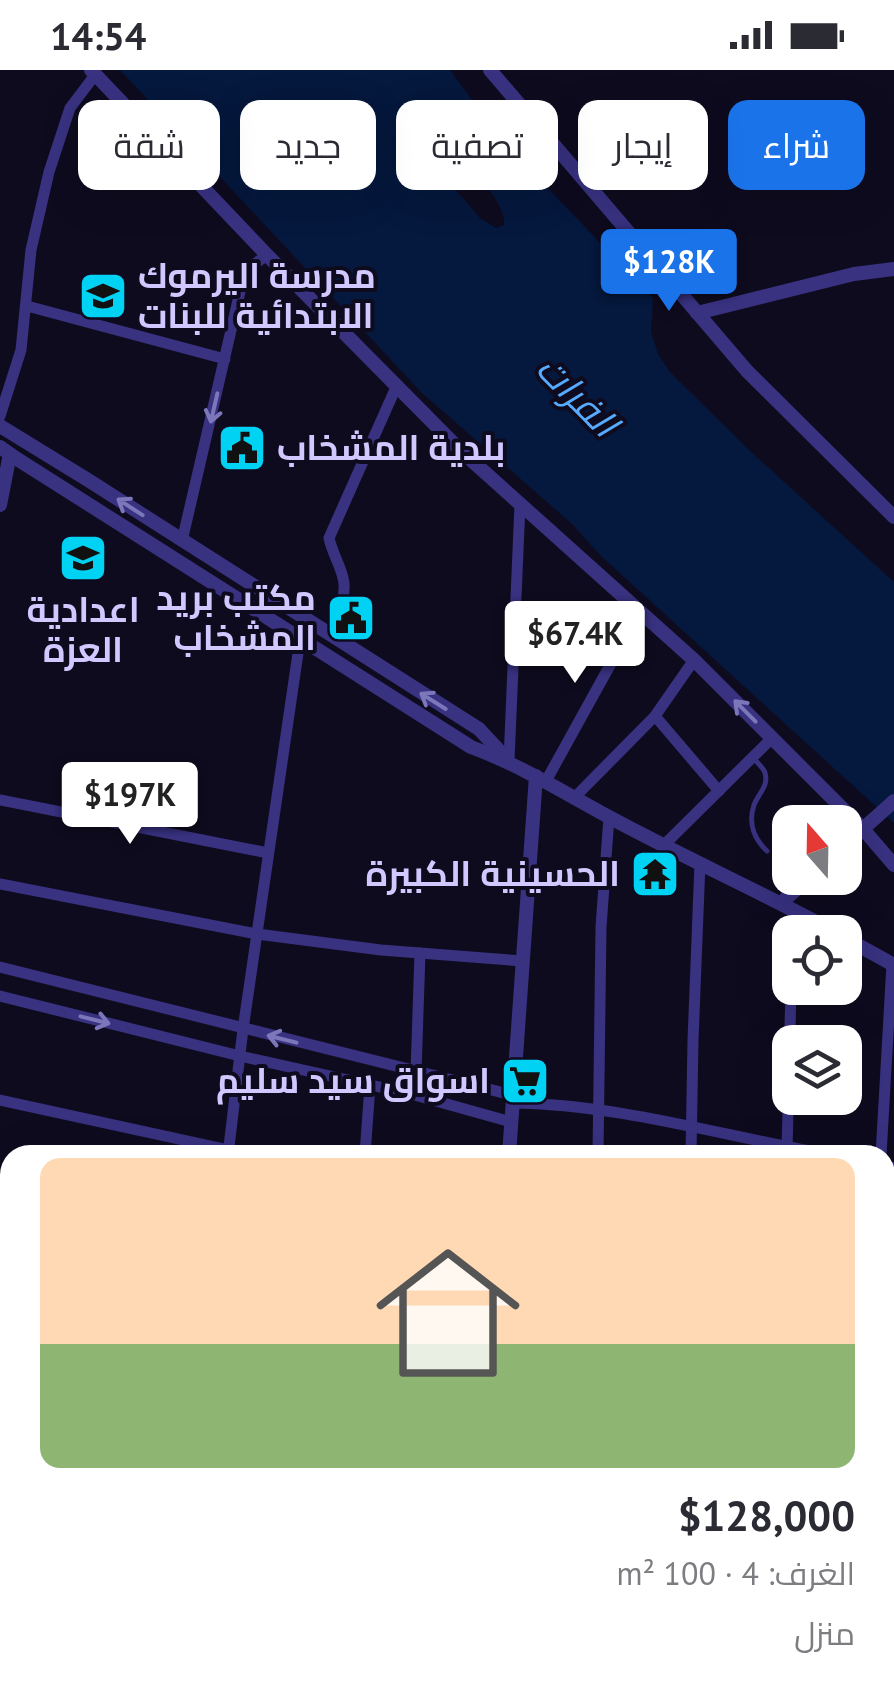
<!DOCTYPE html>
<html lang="ar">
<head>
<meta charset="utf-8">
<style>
  :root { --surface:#fff; --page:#f7f7f7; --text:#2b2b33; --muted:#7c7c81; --line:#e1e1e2; --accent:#1a73e8 }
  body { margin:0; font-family:"PT Sans",Cairo,sans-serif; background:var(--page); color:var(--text); direction:rtl; height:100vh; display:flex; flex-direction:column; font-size:38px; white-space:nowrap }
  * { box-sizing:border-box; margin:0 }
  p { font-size:32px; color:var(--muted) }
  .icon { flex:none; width:55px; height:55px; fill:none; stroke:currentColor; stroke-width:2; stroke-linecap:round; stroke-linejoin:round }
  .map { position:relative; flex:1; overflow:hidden; direction:ltr }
  .details { position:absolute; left:0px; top:1075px; width:895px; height:550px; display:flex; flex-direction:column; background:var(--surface); border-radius:30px 30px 0 0; box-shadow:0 10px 40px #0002; direction:rtl }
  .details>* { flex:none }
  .banner { position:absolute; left:30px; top:30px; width:835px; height:90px; direction:rtl; display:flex; gap:20px }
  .needle { width:65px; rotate:340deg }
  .buttons { position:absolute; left:772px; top:735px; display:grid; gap:20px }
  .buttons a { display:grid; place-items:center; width:90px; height:90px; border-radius:20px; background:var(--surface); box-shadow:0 10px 40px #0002; font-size:50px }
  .price { position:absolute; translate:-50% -85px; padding:0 22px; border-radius:10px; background:#fff; color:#222; font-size:32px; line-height:65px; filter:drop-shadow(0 2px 5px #0008) }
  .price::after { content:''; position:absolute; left:50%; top:60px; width:30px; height:22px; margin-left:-15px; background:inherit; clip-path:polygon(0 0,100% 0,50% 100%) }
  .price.current { background:var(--accent); color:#fff }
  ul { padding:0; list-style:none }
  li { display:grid; align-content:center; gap:20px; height:530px; padding:0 40px }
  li+li { border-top:2px solid var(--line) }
  li span { display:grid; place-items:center; height:310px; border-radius:20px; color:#555 }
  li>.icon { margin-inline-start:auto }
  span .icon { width:180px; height:180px; fill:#fffc; stroke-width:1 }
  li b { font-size:42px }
  .pill { padding:0 35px; border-radius:20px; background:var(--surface); box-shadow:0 10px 40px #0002; font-size:35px; line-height:90px }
  .pill.current { background:var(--accent); color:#fff }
  .status { display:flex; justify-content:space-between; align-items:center; height:70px; padding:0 50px; background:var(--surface); direction:ltr }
  .status svg { height:28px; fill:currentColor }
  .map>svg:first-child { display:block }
</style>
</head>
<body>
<div class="status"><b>14:54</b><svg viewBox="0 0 49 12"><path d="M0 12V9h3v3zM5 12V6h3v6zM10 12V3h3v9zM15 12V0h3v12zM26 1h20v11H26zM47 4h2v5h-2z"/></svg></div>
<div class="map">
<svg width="894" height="1625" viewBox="0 0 894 1625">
  <rect width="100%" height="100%" fill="#0f0b1f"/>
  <!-- water -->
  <path fill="#05183d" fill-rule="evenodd" d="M 120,0 L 450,0 L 500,68 L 653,228 L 651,262 L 658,284 L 669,301 L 749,380 L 894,512 L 894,753 L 601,486 L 572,454 L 422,323 ZM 438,72 L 449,74 C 465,93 507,131 504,155 L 496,158 L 480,148 L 433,94 L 429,83 L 431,74 Z"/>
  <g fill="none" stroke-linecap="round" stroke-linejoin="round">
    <!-- canal -->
    <g stroke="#05183d" stroke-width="14">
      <path d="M 885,1471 L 894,1465"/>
      <path d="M 709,1625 L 717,1615"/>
    </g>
    <!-- service -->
    <path stroke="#383281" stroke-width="5" d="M 755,690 C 758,693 764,699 765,703 C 769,716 758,724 754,735 C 748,753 754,769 767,781"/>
    <!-- minor -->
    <g stroke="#383281" stroke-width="11">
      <path d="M 27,236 L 225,289"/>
      <path d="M 0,346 L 21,280 L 31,180 L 49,102 L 70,38 L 95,5"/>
      <path d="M 182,471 L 242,213 L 249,198 L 267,185"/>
      <path d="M 329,565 C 336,549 348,526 343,508 C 340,495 332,482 329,468 L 397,315"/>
      <path d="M 655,646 L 719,721"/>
      <path d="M 509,691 L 520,434"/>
      <path d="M 546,711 L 640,541"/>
      <path d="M 574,728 L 655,646 L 694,590"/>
      <path d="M 0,730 L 268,783"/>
      <path d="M 664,775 L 772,668"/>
      <path d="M 0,814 L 257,864 L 381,880 L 522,891"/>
      <path d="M 794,862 L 794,840"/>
      <path d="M 0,897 L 512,1025"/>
      <path d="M 0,926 L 240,986 L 411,1024 L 511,1052"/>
      <path d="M 416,1002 L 420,883"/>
      <path d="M 0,1030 L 229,1080"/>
      <path d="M 512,1033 C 619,1034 726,1067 832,1085"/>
      <path d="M 787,1081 L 791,918"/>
      <path d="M 228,1085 L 243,959 L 303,549"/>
      <path d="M 365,1085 L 370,1015"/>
      <path d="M 598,1085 L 601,857 L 609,747"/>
      <path d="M 691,1085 L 693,970 L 700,793"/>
      <path d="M 881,1085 L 892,894"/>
      <path d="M 885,1096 L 894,1098"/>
      <path d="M 0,1128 L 10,1129"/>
      <path d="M 0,1328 L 10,1330"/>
      <path d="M 0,1435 L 10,1436"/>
      <path d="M 0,1531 L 10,1533"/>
      <path d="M 828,1615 L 844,1625"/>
      <path d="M 135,1625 L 136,1615"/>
      <path d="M 544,1625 L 545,1615"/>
      <path d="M 620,1625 L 623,1615"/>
      <path d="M 852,1625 L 864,1615"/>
    </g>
    <!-- tertiary -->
    <g stroke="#383281" stroke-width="14">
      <path d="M 91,0 L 267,185 L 460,380 L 694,590 L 863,759 L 894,795"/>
      <path d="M 490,0 L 747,301 L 894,447"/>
      <path d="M 697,243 L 854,204 L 894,199"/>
      <path d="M 0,356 L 88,410 L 479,659 L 505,687"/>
      <path d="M 0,377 L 14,387 L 471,677 C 520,695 563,722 609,747 C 683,787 761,822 835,862"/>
      <path d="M 0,435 L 10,384"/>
      <path d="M 845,775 L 894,731"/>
      <path d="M 781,833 L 809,808"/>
      <path d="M 845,868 L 894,895"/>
      <path d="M 509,1085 L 536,706"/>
      <path d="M 0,1226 L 10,1227"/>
      <path d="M 885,1392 L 894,1388"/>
      <path d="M 885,1495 L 894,1505"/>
      <path d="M 885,1533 L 894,1526"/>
      <path d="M 354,1625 L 355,1615"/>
      <path d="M 456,1625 L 458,1615"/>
      <path d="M 649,1625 L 655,1615"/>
      <path d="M 775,1625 L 785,1615"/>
    </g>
  </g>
  <!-- one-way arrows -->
  <defs><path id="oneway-shaft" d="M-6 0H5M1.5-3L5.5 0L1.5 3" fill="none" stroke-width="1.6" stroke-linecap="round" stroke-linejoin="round" transform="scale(2.5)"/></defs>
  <g stroke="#7c76ba">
    <use href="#oneway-shaft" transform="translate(214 338) rotate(103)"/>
    <use href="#oneway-shaft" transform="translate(130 437) rotate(-147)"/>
    <use href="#oneway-shaft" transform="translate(433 631) rotate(-148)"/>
    <use href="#oneway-shaft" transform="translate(745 641) rotate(-135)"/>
    <use href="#oneway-shaft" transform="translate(95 950) rotate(14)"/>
    <use href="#oneway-shaft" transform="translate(282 969) rotate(-166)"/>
  </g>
  <!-- icons -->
  <defs>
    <g id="school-square" transform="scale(2.5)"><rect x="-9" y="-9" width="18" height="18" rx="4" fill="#00d2f3" stroke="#0f0b1f"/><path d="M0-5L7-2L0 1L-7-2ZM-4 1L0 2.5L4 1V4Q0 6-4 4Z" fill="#111"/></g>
    <g id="civic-square" transform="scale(2.5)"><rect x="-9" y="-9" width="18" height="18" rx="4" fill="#00d2f3" stroke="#0f0b1f"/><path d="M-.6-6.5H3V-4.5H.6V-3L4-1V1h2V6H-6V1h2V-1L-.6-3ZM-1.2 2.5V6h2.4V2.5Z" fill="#111"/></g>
    <g id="temple-square" transform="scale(2.5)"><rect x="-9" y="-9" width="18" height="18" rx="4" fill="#00d2f3" stroke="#0f0b1f"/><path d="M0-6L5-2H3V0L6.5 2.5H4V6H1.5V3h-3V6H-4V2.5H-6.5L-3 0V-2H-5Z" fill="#111"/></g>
    <g id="supermarket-square" transform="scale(2.5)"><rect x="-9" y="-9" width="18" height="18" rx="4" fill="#00d2f3" stroke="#0f0b1f"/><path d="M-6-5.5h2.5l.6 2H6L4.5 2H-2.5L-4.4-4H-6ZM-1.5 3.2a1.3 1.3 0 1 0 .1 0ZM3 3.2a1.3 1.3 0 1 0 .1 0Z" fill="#111"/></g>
  </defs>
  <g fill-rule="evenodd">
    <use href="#school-square" x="103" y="226"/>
    <use href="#civic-square" x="242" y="378"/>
    <use href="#school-square" x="83" y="488"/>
    <use href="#civic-square" x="351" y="548"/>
    <use href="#temple-square" x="655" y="804"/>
    <use href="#supermarket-square" x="525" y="1011"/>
  </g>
  <g text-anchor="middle" stroke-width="8" stroke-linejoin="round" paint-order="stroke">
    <!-- poi labels -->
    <g font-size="35" font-weight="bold" fill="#d0c8ff" stroke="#0f0b1f" text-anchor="end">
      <text x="138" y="218" text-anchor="start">مدرسة اليرموك<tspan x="138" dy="40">الابتدائية للبنات</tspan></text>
      <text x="277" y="390" text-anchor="start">بلدية المشخاب</text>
      <text x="316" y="540">مكتب بريد<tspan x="316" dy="40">المشخاب</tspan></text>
      <text x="83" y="552" text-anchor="middle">اعدادية<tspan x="83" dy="40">العزة</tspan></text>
      <text x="620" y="816">الحسينية الكبيرة</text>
      <text x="490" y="1023">اسواق سيد سليم</text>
    </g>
    <!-- water labels -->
    <g font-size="38" font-style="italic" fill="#56abff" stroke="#0f0b1f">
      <text transform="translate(577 326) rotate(45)" y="13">الفرات</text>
    </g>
  </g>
</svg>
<div class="buttons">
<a><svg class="needle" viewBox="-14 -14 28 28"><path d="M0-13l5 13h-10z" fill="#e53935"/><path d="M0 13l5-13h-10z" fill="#7c7c81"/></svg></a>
<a><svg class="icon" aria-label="locate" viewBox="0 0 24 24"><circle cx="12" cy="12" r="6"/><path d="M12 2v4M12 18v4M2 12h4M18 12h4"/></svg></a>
<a><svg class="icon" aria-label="layers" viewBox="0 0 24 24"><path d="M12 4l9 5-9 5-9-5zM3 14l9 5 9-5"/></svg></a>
</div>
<b class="price current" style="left:669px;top:244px">$128K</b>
<b class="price" style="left:575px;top:616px">$67.4K</b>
<b class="price" style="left:130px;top:777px">$197K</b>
<div class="banner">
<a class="pill current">شراء</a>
<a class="pill">إيجار</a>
<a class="pill">تصفية</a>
<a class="pill">جديد</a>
<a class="pill">شقة</a>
</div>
<section class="details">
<ul>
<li><span style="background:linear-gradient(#ffd9b3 60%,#8fb573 0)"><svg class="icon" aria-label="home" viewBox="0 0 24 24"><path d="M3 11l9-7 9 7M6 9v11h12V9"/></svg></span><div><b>$128,000</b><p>الغرف: 4 · 100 m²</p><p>منزل</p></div></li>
</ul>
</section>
</div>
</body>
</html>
